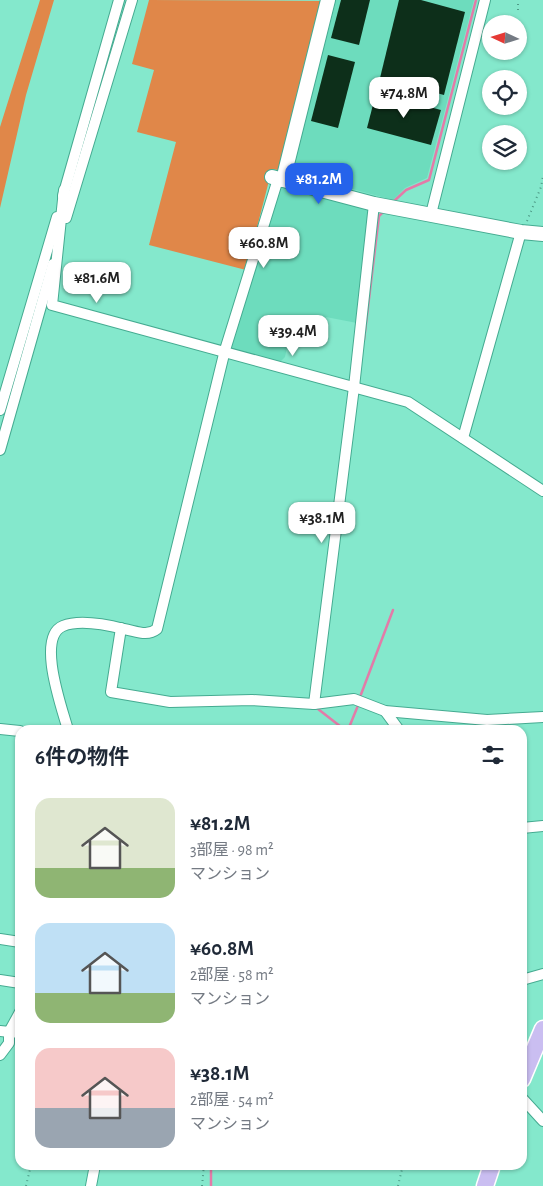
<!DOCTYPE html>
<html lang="ja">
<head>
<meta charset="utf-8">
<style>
  :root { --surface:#fff; --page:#f2f2f3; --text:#1f2937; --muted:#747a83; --accent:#2563eb }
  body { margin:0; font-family:"Alegreya Sans","Noto Sans JP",sans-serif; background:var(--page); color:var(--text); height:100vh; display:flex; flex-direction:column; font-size:19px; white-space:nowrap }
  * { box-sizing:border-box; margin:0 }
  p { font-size:16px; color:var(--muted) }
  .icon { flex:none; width:28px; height:28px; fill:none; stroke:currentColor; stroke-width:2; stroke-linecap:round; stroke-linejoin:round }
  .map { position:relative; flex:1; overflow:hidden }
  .drawer { position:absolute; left:15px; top:725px; width:512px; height:445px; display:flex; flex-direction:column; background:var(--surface); border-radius:15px; box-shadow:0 1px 4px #0004 }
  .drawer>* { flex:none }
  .needle { width:32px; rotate:274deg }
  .fabs { position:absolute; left:482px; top:15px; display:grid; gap:10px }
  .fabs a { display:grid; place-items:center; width:45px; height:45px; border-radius:50%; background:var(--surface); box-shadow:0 1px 4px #0004; font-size:25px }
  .price { position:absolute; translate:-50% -42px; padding:0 11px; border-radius:10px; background:#fff; color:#222; font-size:16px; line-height:32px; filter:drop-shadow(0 1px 2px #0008) }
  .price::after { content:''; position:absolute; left:50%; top:30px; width:15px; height:11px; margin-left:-8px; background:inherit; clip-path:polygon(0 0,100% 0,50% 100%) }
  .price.active { background:var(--accent); color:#fff }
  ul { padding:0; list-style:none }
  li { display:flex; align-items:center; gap:15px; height:125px; padding:0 20px }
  li span { display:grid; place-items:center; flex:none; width:140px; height:100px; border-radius:15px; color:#555 }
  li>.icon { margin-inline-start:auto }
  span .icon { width:60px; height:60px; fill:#fffc; stroke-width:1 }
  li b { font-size:21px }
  h2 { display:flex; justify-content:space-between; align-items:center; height:60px; padding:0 20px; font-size:21px }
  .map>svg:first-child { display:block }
</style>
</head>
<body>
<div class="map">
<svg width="543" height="1186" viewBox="0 0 543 1186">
  <rect width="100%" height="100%" fill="#84e8cc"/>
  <!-- built -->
  <g fill="#6ddcbd">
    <path d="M 320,0 L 474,0 L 427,178 L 405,188 L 393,200 L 296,174 L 293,166 L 335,5 Z"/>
    <path d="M 279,186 L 371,209 L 357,323 L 326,317 L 324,328 L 293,320 L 285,357 L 280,362 L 229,349 Z"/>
  </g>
  <!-- green -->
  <g fill="#e08749">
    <path d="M 40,0 L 54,0 L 26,95 L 0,208 L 0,127 Z"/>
    <path d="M 149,0 L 323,1 L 278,170 L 272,169 L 246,270 L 149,245 L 176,142 L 137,132 L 154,70 L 132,64 Z"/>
  </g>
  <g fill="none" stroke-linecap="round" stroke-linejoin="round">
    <!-- stream -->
    <g stroke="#e37ba8" stroke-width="2.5">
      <path d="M 393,202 L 406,190 L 429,180 L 476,0"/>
      <path d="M 364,340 L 379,216 L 384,211"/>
      <path d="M 360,697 L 393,610"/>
      <path d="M 319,705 L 318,709 L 345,730"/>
      <path d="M 348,730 L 359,703"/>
      <path d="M 211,1186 L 211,1165"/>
    </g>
  </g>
  <!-- building -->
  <g fill="#0d2f1a">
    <path d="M 341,0 L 370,0 L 359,45 L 331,38 Z"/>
    <path d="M 399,0 L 421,0 L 465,12 L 444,95 L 380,78 Z"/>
    <path d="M 328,55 L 355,62 L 338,128 L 311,121 Z"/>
    <path d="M 376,93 L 441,110 L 431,145 L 367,128 Z"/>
  </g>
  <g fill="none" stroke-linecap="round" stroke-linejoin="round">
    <!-- street casing -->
    <g stroke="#45ab91" stroke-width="12">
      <g id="street">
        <path d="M 64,190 L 52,305 L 408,402 L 543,491"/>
        <path d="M 63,196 L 119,0"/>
        <path d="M 431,214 L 485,0"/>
        <path d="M 66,218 L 132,0"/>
        <path d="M 0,410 L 57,217"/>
        <path d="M 463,438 L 521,232"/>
        <path d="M 0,450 L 53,264"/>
        <path d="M 121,628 L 111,692 L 170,702 L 252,700 L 314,704 L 354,699 L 385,711 L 487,720 L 543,717"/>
        <path d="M 314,704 L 354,387 L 374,204"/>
        <path d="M 385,711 L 399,730"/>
        <path d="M 0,729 L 20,731"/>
        <path d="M 68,730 C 62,708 36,637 63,626 C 80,619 108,625 124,629 C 136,631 147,637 157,629 L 225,350 L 278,179"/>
        <path d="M 522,828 L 543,826"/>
        <path d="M 0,939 L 20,942"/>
        <path d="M 0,980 L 20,983"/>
        <path d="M 522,980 L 543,974"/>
        <path d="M 0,1031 L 20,1033"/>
        <path d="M 0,1055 L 9,1043 L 9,1032 L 20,1012"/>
        <path d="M 522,1098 L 543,1121"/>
        <path d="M 91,1186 L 95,1165"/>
      </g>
    </g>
    <!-- secondary casing -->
    <g stroke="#45ab91" stroke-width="16">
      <g id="secondary">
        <path d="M 272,177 L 374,204 L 521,232 L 543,234"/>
        <path d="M 283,180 L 328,0"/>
      </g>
    </g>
    <!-- primary casing -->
    <g stroke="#fff" stroke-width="19">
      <g id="primary">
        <path d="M 522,1079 L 543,1029"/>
        <path d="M 485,1186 L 492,1165"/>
      </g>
    </g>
    <!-- path -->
    <g stroke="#4e9b87" stroke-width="2" stroke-dasharray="1 4" stroke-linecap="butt">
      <path d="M 518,10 L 518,0"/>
      <path d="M 527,221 L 541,187 L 543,176"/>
      <path d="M 26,1186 L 31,1165"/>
      <path d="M 202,1186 L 204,1165"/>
      <path d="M 398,1186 L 403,1165"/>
    </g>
    <!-- street -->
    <use href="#street" stroke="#fff" stroke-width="10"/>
    <!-- secondary -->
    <use href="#secondary" stroke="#fff" stroke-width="14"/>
    <!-- primary -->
    <use href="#primary" stroke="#cabef1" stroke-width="16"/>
  </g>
</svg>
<div class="fabs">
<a><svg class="needle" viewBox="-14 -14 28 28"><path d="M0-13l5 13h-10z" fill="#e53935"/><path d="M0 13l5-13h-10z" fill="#747a83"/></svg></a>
<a><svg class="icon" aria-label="locate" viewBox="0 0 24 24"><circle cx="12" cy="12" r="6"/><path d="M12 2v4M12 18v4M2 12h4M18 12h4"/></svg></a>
<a><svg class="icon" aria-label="layers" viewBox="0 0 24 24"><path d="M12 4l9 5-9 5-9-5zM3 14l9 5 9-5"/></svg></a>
</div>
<b class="price" style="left:404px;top:119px">¥74.8M</b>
<b class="price active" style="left:319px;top:205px">¥81.2M</b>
<b class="price" style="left:264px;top:269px">¥60.8M</b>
<b class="price" style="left:97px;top:304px">¥81.6M</b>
<b class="price" style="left:293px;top:357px">¥39.4M</b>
<b class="price" style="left:322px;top:544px">¥38.1M</b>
<section class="drawer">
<h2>6件の物件<svg class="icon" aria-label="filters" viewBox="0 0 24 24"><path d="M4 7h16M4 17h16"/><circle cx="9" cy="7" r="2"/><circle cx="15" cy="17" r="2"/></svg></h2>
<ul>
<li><span style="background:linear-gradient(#dfe7d0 70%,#8fb573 0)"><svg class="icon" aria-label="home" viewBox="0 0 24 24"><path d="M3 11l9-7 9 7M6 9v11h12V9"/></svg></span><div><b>¥81.2M</b><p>3部屋 · 98 m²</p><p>マンション</p></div></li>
<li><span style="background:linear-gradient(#bfe0f5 70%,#8fb573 0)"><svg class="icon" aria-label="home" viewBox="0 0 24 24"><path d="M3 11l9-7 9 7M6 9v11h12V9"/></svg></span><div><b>¥60.8M</b><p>2部屋 · 58 m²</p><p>マンション</p></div></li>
<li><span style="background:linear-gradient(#f6c9c9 60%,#9aa5b1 0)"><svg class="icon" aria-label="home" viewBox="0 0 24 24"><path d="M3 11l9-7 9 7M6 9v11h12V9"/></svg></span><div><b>¥38.1M</b><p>2部屋 · 54 m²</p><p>マンション</p></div></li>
</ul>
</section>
</div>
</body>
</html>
